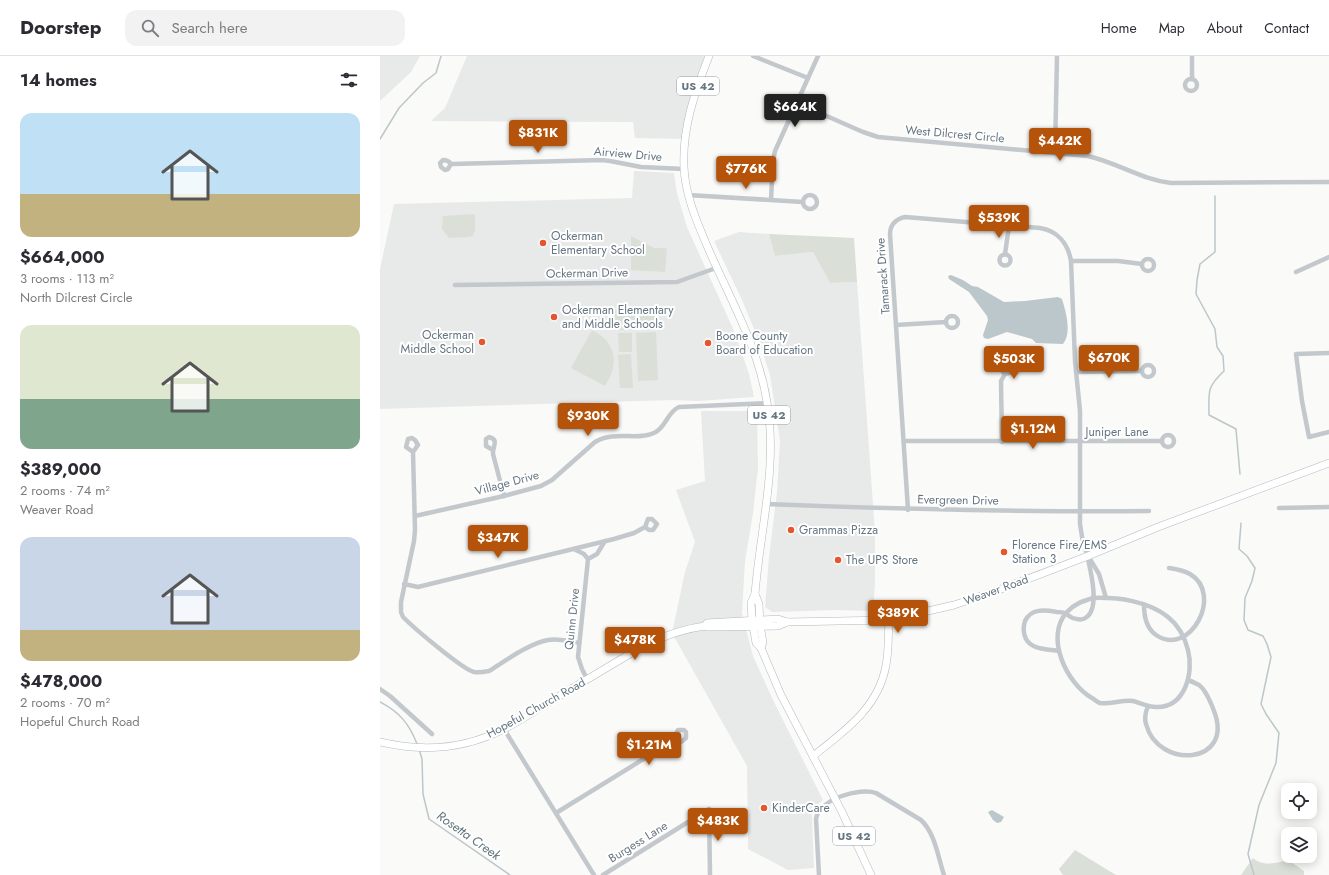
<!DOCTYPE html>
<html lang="en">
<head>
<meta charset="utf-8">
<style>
  :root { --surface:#fff; --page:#f2f2f3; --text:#2b2b33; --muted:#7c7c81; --line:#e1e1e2; --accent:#b45309 }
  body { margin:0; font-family:Jost,sans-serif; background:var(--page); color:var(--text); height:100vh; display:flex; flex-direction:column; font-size:15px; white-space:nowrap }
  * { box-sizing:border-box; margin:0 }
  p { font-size:13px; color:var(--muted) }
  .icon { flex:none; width:22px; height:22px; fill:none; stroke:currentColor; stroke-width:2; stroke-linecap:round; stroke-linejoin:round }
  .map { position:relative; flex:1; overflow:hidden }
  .side { display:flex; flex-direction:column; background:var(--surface); width:380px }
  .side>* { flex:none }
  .fabs { position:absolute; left:901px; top:727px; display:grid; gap:8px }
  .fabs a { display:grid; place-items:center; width:36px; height:36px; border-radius:8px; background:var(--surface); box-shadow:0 2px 10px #0003; font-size:20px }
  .price { position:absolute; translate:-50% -34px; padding:0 9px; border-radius:4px; background:var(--accent); color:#fff; font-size:13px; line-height:26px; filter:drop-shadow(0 1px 2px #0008) }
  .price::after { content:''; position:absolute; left:50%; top:24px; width:12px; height:9px; margin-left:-6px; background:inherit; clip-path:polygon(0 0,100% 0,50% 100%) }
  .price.current { background:#222; color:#fff }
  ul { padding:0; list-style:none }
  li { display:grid; align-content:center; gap:8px; height:212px; padding:0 20px }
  li span { display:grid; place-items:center; height:124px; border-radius:12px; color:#555 }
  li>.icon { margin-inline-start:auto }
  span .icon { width:72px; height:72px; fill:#fffc; stroke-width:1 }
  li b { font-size:17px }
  h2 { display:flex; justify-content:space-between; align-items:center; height:48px; padding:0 20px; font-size:17px }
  header { display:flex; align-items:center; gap:24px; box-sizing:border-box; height:56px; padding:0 20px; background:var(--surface); border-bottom:1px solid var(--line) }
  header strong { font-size:19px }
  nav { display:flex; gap:22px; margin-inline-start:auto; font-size:14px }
  .search { width:280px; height:36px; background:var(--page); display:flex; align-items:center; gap:10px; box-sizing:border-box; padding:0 14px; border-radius:12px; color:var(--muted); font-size:15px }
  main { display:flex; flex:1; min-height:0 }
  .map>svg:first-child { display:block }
</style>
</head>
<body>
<header>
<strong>Doorstep</strong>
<div class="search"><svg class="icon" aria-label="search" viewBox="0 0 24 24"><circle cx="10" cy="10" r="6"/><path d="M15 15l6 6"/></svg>Search here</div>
<nav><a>Home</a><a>Map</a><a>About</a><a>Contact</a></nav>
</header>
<main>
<section class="side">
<h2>14 homes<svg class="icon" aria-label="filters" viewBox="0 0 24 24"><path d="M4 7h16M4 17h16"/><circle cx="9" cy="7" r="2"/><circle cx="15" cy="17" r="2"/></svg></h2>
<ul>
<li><span style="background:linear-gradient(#bfe0f5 65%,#c2b280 0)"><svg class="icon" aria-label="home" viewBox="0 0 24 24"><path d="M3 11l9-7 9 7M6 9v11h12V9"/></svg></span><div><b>$664,000</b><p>3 rooms · 113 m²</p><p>North Dilcrest Circle</p></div></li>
<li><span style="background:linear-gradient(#dfe7d0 60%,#7fa58c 0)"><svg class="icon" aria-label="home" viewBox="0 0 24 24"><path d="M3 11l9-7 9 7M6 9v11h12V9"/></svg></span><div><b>$389,000</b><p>2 rooms · 74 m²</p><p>Weaver Road</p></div></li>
<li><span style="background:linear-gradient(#c9d6e8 75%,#c2b280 0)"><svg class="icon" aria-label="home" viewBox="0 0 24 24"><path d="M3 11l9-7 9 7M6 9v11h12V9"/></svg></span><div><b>$478,000</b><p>2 rooms · 70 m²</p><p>Hopeful Church Road</p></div></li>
</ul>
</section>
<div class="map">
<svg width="949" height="819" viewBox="0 0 949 819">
  <rect width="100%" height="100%" fill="#fafaf8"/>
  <!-- built -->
  <g fill="#e8e9e9">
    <path d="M 0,0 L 40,0 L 31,16 L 0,45 Z"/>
    <path d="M 87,0 L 329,0 L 305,83 L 255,82 L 253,66 L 51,65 L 65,52 Z"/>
    <path d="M 254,115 L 294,117 L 297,137 L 307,171 L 355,277 L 369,318 L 374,341 L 319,345 L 292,344 L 0,353 L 0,213 L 14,148 L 252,142 Z"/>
    <path d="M 359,176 L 389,178 L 395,200 L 433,196 L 450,227 L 477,226 L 495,476 L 495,529 L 493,555 L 457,554 L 392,556 L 385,551 L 389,501 L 397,436 L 400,385 L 390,319 L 379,285 L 362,244 L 334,185 Z"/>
    <path d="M 321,355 L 377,355 L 378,412 L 373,457 L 365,505 L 362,557 L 373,600 L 393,644 L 443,744 L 435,751 L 432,759 L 434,812 L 408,814 L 368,793 L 367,710 L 292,577 L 305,516 L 315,486 L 296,434 L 325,425 Z"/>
  </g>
  <!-- green -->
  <g fill="#dadfd7">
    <path d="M 95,158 L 95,173 L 93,180 L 88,181 L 69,182 L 62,173 L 63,160 Z"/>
    <path d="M 389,178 L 474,182 L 477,226 L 450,227 L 433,196 L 395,200 Z"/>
    <path d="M 251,180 L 274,192 L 287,192 L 285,216 L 251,214 Z"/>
    <path d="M 275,253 L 276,273 L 234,274 L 233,254 Z"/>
    <path d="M 212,274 C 227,282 237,294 233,312 C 232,318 228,324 225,330 L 191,312 Z"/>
    <path d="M 276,276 L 278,324 L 258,325 L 256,277 Z"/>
    <path d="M 238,277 L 252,277 L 252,296 L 239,296 Z"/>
    <path d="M 251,298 L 253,332 L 240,332 L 238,299 Z"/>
    <path d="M 695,794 L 731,816 L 736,819 L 683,819 L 679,813 Z"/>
    <path d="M 873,802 C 883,811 896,807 908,804 L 924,815 L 924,819 L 861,819 Z"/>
  </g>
  <!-- water -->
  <g fill="#bbc7cb">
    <path d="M 571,219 L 583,224 L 592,230 L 598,231 L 624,246 L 645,245 L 678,241 L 682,243 C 686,256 692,277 683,288 L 656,287 L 652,283 L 627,276 L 608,283 L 604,282 L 603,279 L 608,264 L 607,260 L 589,236 L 569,223 L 568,220 Z"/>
    <path d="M 612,754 L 624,761 L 621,766 L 617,767 L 613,764 L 608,756 Z"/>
  </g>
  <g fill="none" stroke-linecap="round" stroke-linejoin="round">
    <!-- stream -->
    <g stroke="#bbc7cb" stroke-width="1.5">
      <path d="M 0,83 L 19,52 L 43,27 L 56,17 L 61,0"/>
      <path d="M 835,140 L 835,196 L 820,208 L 817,224 L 816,238 L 835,273 L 837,291 L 843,300 L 844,315 C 826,332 829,336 829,359 L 856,373 L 860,418"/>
      <path d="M 861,467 L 859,493 L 867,500 L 875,512 L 872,525 L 865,542 L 864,564 L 868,574 L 883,580 L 887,588 L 891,601 L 881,648 L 886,658 L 899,677 L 896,707 L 879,749 L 868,798 L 874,819"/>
      <path d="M 0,646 C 19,656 29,667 37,688"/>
      <path d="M 39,693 L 42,703 L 43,738 L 49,763 L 130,819"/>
    </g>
    <!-- secondary casing -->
    <g stroke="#b3babf" stroke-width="8">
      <g id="secondary">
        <path d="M 327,571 L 398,570 L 407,566"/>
        <path d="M 0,686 C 42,696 85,693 124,673 C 138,666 152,657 166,648 C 188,635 211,621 233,608 C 264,589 289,575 325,570 L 327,567 L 398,563 L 407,566 L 509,564 L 574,549 L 616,535 L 708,500 L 778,471 L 949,407"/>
        <path d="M 433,700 C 465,675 499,651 506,609 C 509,594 508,579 509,564"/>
      </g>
    </g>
    <!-- primary casing -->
    <g stroke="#b5babe" stroke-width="8">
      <g id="primary">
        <path d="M 329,0 C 315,36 302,72 304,111 C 305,139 317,166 328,192 C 350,243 378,290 387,346 C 398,411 380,474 375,538 L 371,547 L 372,564 L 376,587 L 381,592 L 401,639 L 462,756 L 491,819"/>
        <path d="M 375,538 L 379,548 L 380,570 L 383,586 L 381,592"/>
      </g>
    </g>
    <!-- street -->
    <g stroke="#c3c8cc" stroke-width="4.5">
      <path d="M 373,0 L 428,22"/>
      <path d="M 812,23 L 812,0"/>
      <circle cx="811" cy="29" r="6"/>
      <path d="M 417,47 L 483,76 L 498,81 L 708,100 C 738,107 760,123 791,127 L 949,126"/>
      <path d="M 675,97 L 677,0"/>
      <path d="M 71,108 L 68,113 L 65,114 L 61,111 L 60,107 L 63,104 C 67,104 69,105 71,108 L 222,104 L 230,105 L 261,111 L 304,113"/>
      <circle cx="430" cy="146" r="7"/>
      <path d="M 308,139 L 423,146"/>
      <path d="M 391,144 L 393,105 L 395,95 L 438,0"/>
      <path d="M 625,198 L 629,170"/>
      <circle cx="625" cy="204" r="5.5"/>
      <circle cx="768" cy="209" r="6"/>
      <path d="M 691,205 L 738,205 L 762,208"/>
      <path d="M 916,216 L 949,201"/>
      <path d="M 75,229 L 297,226 L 336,212"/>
      <circle cx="572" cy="266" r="6"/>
      <path d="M 516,269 L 566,266"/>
      <path d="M 949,297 L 916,298 L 922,345 L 929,381 L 949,376"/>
      <circle cx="627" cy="312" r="5.5"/>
      <circle cx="768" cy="315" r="6"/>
      <path d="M 696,316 L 762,315"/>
      <circle cx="788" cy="385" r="6"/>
      <path d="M 524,385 L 782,385"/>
      <path d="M 622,386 L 621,325 L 625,318"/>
      <path d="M 113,394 L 106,390 L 106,383 L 109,381 C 120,384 112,391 113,398 L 124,440"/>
      <path d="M 33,396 L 26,391 L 28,383 L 32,382 L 35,384 L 38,389 L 33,396 L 35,474 L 34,485 L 21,546 L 21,556 L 23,561 C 34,572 82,613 94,616 C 99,617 104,616 109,615 C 125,605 150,587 168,584 C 178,582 189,585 199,587"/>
      <path d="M 386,448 C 514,453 642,456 769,455"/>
      <path d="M 899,452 L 949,451"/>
      <path d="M 528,454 L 510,178 C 510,169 516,163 525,161 L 660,172 C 678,175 688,188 691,205 L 695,305 L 700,355 L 700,468 L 703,487 L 708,500 L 719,518 L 726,542"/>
      <path d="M 35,460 L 124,440 L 161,430 L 172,424 L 215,386 C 235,374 257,385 274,377 C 286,372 287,356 299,351 L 387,347"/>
      <path d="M 194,493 L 204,498 L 208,503 L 198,601 L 202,613 L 207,623"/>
      <path d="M 208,503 L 217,498 L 225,485"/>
      <path d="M 24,528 L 38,531 L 46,529 L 234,483 L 254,477 L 265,471 L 269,474 L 273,474 L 277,468 L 272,463 L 268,463 L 265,471"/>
      <path d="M 713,542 C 738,541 768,545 788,561 C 798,569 805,582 808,594 C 814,617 805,652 776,651 C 768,651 761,647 753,645 C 743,643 730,649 720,647 C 717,646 714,643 712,642 C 687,628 664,581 687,556 C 694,548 703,545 713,542 Z"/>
      <path d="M 764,549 C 764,561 766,572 776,579 C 810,602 844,538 810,518 C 803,514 796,513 789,512"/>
      <path d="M 679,595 C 668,593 652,594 646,583 C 643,577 643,571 645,565 C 651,552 665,554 677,556 C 680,556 684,556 686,558 C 690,560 692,563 697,563 C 701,564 705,563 708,560 C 719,549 711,517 708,503"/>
      <path d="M 0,633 L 10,640 L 52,678"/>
      <path d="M 768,650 C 766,655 764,662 766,668 C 778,714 855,709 834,655 C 831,647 826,634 819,629 C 815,627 811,625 808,624"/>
      <path d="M 124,673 L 214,819"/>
      <path d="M 329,753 L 330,819"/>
      <path d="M 176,757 L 296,683 L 301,686 L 306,682 L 306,676 L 304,674 L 298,674 L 295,680 L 296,683"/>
      <path d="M 223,819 L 329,753"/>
      <path d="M 439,819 L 436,763 C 439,743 480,731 496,737 L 541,764 C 555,777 558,801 564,819"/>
    </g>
    <!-- secondary -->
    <use href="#secondary" stroke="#fff" stroke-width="7"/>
    <!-- primary -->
    <use href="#primary" stroke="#fff" stroke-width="7"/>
  </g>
  <!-- markers -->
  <g fill="#e4572e" stroke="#fff" stroke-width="1.5">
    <circle cx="163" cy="187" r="4"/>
    <circle cx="174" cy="261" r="4"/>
    <circle cx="102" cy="286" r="4"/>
    <circle cx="328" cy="287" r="4"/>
    <circle cx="411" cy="474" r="4"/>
    <circle cx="624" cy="496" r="4"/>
    <circle cx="458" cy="504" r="4"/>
    <circle cx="384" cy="752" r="4"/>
  </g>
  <g text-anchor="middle" stroke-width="4" stroke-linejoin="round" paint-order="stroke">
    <!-- shield labels -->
    <g fill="#fff" stroke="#939fa8" stroke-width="1">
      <rect x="297" y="21" width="42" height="18" rx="3"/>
      <rect x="368" y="350" width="42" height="18" rx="3"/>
      <rect x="453" y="771" width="42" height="18" rx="3"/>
    </g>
    <g font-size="11" font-weight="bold" fill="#657683">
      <text x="318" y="34">US 42</text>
      <text x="389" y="363">US 42</text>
      <text x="474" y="784">US 42</text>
    </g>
    <!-- street labels -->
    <g font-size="12" fill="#657683" stroke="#fff">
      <text transform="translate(575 78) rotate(5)" y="4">West Dilcrest Circle</text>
      <text transform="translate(248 98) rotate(5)" y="4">Airview Drive</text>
      <text transform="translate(207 217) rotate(-1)" y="4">Ockerman Drive</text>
      <text transform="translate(503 220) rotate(-94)" y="4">Tamarack Drive</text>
      <text x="737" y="380">Juniper Lane</text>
      <text transform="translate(127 427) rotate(-15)" y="4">Village Drive</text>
      <text transform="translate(578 444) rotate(1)" y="4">Evergreen Drive</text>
      <text transform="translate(616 534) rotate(-20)" y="4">Weaver Road</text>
      <text transform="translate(192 563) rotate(-84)" y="4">Quinn Drive</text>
      <text transform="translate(156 652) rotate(-29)" y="4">Hopeful Church Road</text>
      <text transform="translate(258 786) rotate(-32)" y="4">Burgess Lane</text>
    </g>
    <!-- poi labels -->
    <g font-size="12" fill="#657683" stroke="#fff" text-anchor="start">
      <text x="171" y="184">Ockerman<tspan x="171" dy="14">Elementary School</tspan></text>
      <text x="182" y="258">Ockerman Elementary<tspan x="182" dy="14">and Middle Schools</tspan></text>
      <text x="94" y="283" text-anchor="end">Ockerman<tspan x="94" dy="14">Middle School</tspan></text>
      <text x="336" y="284">Boone County<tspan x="336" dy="14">Board of Education</tspan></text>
      <text x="419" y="478">Grammas Pizza</text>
      <text x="632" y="493">Florence Fire/EMS<tspan x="632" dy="14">Station 3</tspan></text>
      <text x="466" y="508">The UPS Store</text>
      <text x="392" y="756">KinderCare</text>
    </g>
    <!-- water labels -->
    <g font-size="13" font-style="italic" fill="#60757c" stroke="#fff">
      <text transform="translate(89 779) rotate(35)" y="5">Rosetta Creek</text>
    </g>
  </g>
</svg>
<div class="fabs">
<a><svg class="icon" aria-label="locate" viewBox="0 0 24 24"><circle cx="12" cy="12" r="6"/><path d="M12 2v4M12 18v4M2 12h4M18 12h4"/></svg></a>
<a><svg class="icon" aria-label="layers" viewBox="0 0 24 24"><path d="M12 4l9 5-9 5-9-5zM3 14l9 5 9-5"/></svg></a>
</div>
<b class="price current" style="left:415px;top:72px">$664K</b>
<b class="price" style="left:158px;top:98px">$831K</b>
<b class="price" style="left:680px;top:106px">$442K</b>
<b class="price" style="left:366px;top:134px">$776K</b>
<b class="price" style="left:619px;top:183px">$539K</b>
<b class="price" style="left:729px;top:323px">$670K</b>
<b class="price" style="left:634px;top:324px">$503K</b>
<b class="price" style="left:208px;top:381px">$930K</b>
<b class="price" style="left:653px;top:394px">$1.12M</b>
<b class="price" style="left:118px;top:503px">$347K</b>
<b class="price" style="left:518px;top:578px">$389K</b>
<b class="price" style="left:255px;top:605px">$478K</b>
<b class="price" style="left:269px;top:710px">$1.21M</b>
<b class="price" style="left:338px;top:786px">$483K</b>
</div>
</main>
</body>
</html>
